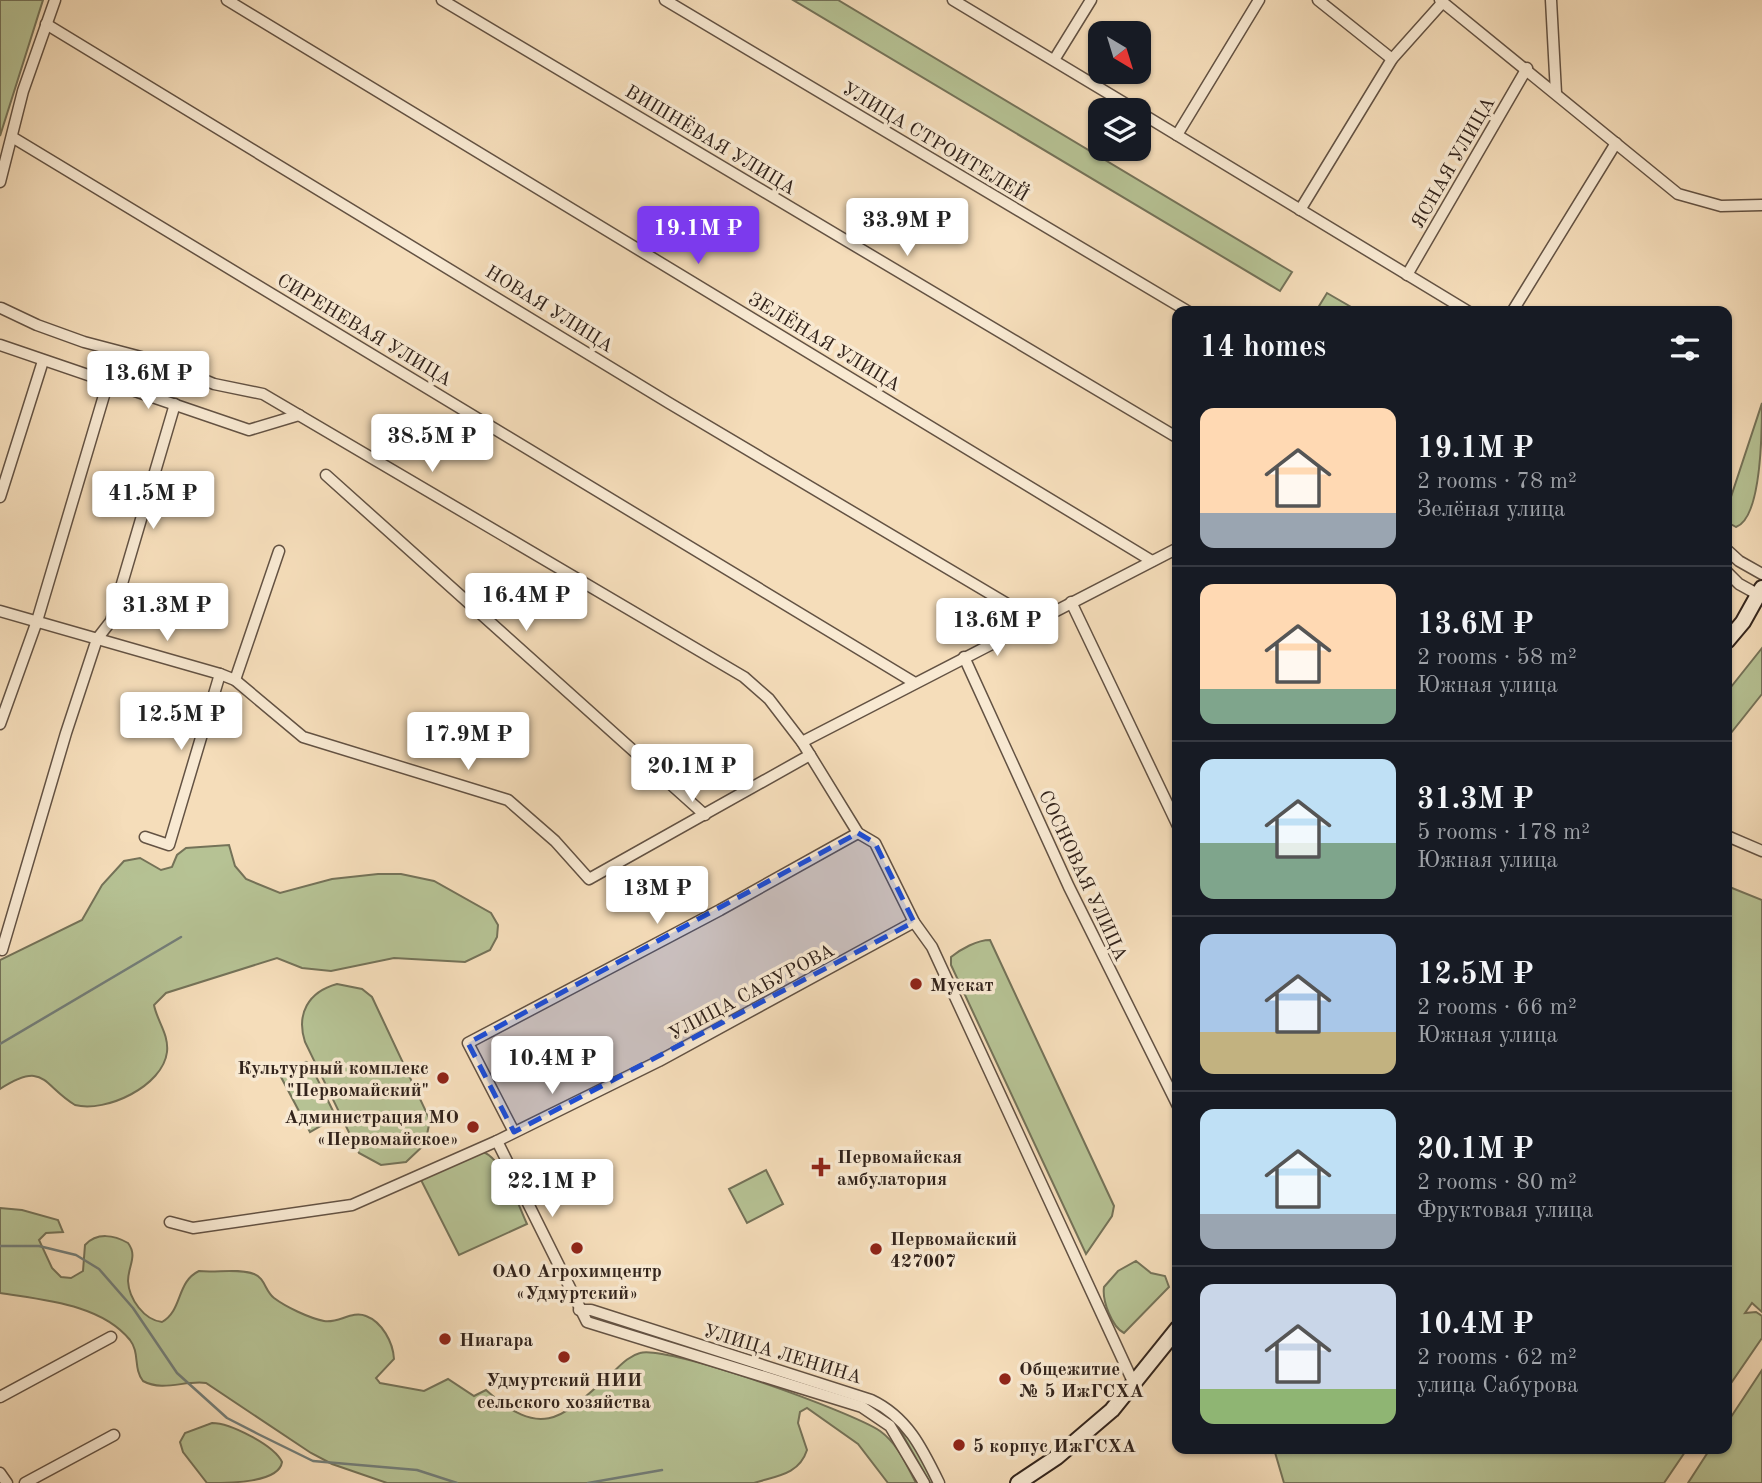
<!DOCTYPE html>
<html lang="en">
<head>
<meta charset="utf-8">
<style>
  :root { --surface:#171b24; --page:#242831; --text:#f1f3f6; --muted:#9ea1a6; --line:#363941; --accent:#7c3aed }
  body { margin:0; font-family:"Old Standard TT",serif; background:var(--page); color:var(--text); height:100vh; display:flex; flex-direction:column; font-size:26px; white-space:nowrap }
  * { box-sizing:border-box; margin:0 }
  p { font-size:23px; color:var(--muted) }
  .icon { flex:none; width:38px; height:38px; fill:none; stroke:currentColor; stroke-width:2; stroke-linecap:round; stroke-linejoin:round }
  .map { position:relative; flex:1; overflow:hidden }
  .side { position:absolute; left:1172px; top:306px; width:560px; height:1148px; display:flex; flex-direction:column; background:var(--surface); border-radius:14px; box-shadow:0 2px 5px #0004 }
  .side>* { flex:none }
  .needle { width:46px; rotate:142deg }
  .tools { position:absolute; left:1088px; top:21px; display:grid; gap:14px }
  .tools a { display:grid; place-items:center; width:63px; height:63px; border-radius:14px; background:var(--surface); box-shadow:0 2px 5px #0004; font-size:35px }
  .price { position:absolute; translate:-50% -60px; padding:0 16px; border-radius:7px; background:#fff; color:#222; font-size:23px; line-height:46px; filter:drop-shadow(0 2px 4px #0008) }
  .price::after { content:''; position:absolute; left:50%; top:42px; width:21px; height:16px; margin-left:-10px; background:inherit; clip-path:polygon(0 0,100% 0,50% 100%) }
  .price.on { background:var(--accent); color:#fff }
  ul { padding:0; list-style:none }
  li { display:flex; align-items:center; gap:21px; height:175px; padding:0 28px }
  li+li { border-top:2px solid var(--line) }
  li span { display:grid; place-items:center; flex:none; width:196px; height:140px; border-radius:14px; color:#555 }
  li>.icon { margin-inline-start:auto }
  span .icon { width:84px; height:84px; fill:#fffc; stroke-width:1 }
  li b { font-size:30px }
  h2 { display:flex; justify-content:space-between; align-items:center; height:84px; padding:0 28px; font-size:30px }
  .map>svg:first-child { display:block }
</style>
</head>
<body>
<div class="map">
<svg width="1762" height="1483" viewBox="0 0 1762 1483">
  <rect width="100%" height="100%" fill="#f5ddba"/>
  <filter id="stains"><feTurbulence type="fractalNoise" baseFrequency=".00286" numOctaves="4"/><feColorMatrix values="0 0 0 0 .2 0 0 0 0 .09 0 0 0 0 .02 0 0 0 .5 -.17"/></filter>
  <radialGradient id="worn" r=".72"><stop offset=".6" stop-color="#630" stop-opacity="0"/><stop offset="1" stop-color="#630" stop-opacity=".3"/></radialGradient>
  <!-- green -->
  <g fill="#b6c294" stroke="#747258" stroke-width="2">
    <path d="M 0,0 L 43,0 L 0,136 Z"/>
    <path d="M 793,0 L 838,0 L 1292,272 L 1280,291 Z"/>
    <path d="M 1327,293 L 1358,311 L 1316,311 Z"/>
    <path d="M 1762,403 C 1762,428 1762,518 1736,527 L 1727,522 L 1727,509 Z"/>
    <path d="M 1762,648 L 1762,694 L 1727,738 L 1727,692 Z"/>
    <path d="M 229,845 L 235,866 L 246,879 L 280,893 L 332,879 L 378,874 L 401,874 L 434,881 L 491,913 L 498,925 L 497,937 L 490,950 L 465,962 L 394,958 L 331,971 L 302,968 L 277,958 L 166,993 L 154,1005 C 157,1021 169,1034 167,1052 C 163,1086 106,1113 75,1105 C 42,1085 45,1060 0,1089 L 0,960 L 82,920 L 102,885 L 124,861 L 140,858 L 161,870 L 172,867 L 177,855 L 186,848 Z"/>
    <path d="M 1727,886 L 1762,900 L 1762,1312 L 1752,1303 L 1745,1313 L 1756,1312 L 1762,1316 L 1762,1338 L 1727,1389 Z"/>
    <path d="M 990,940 L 1114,1206 L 1112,1216 L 1086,1254 L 951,965 L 951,957 C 961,949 977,940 990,940 Z"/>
    <path d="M 337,984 L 362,989 L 372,997 L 430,1120 L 425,1144 L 406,1162 L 381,1165 L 359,1153 L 305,1042 C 296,1014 308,992 337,984 Z"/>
    <path d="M 306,1062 L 310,1064 L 336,1117 L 310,1132 L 281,1077 Z"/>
    <path d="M 480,1151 C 502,1155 518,1205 527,1224 L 459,1255 L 421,1180 Z"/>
    <path d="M 766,1170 L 783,1204 L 747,1223 L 729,1189 Z"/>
    <path d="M 0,1208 L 22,1210 L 58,1220 L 63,1232 L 46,1233 L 39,1240 L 52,1268 L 61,1277 L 71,1278 L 83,1271 L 85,1245 C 97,1232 114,1235 128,1243 C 138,1256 128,1266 128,1281 C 129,1299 144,1320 162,1322 C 183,1310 176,1282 199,1271 C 216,1273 238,1268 254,1274 C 265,1278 265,1291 274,1298 C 286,1307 309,1318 324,1321 C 338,1324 352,1310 366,1316 C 382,1322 393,1342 394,1359 L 376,1378 L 380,1383 L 424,1391 L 448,1379 L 474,1396 L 486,1390 C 542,1440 561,1419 610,1375 C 619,1367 628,1356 640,1353 C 668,1345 852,1412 880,1431 C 898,1444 906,1464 916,1483 L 888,1483 L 858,1444 L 807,1408 L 800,1412 L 798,1423 L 807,1450 C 799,1475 776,1476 754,1483 L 387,1483 L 332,1464 L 311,1453 L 206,1383 C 185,1380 163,1392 143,1381 C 133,1368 140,1353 130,1340 C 101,1304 43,1300 0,1293 Z"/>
    <path d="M 1136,1261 L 1151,1273 L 1165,1276 L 1169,1287 L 1124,1333 C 1112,1327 1102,1301 1104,1287 L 1118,1271 Z"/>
    <path d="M 590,1314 L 874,1404 L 906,1429 L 936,1483 L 930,1483 L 901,1432 L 878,1413 L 589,1319 Z"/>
    <path d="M 1762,1370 L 1762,1483 L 1688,1483 L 1710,1449 L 1727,1449 L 1727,1423 Z"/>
    <path d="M 212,1423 C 230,1423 274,1445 282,1462 C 279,1483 230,1483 207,1483 L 183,1452 L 180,1442 L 185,1433 Z"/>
    <path d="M 1274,1449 L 1687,1449 L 1664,1483 L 1284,1483 Z"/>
  </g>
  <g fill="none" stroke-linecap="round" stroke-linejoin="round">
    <!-- stream -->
    <g stroke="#737e79" stroke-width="2.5">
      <path d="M 0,1044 L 181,937"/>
      <path d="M 0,1246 L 39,1246 L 76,1255 L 99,1269 L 133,1308 L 177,1373 L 227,1418 L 258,1434 L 313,1461 L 417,1470 L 457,1483"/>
      <path d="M 588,1483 L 662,1470"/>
    </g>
    <!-- street casing -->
    <g stroke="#635243" stroke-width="13">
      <g id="street">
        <path d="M 227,0 L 1152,561"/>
        <path d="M 442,0 L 1178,438"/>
        <path d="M 665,0 L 1189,312"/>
        <path d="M 953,0 L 1136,110"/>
        <path d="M 1318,0 L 1392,59"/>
        <path d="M 1440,0 L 1678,194 L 1721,206 L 1762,205"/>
        <path d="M 1551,0 L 1556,93"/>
        <path d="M 46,24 L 669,403 L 1036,621"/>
        <path d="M 1054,60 L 1091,0"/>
        <path d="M 1139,112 L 1469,312"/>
        <path d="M 1177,135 L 1259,0"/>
        <path d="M 12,137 L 915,683"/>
        <path d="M 0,182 L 23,91 L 55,0"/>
        <path d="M 1300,210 L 1392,59 L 1443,2"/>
        <path d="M 1407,275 L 1527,68"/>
        <path d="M 1,308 L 37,325 L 84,342 L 164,363 L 214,384 L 263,394 L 744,677 L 769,699 L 802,742 L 858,833 L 875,843 L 914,922 L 932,947 L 1134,1384"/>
        <path d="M 1512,312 L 1616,143"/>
        <path d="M 0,345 L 249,430 L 299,415"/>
        <path d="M 326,475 L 705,815"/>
        <path d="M 0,497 L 43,361"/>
        <path d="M 1727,550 L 1739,561 L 1762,574"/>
        <path d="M 1727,572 L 1739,584 L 1759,595"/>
        <path d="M 1071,602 L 1178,826"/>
        <path d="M 0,611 L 220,674 L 235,680 L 303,737 L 508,800 L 555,841 L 589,879 L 810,755"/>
        <path d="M 964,657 L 1069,887 L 1178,1106"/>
        <path d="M 235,680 L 279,551"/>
        <path d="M 0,724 L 37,621 L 108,382"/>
        <path d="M 802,742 L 1178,548"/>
        <path d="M 1727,836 L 1762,851"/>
        <path d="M 145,837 L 169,845 L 220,674"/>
        <path d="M 2,950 L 66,733 L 97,639 L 111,621 L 175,404"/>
        <path d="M 514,1132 L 468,1043 L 720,910 L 858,833"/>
        <path d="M 497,1141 L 587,1322 L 862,1407 L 890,1426 L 924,1483"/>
        <path d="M 170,1222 L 193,1228 L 352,1205 L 497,1141 L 659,1061 L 914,922"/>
        <path d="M 579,1310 L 591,1310 L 871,1400 C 907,1417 922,1448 939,1483"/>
        <path d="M 0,1397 L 111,1337"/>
        <path d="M 0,1473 L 7,1483"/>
        <path d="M 25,1483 L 114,1435"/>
      </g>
    </g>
    <!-- secondary casing -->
    <g stroke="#32231b" stroke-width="18">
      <g id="secondary">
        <path d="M 1727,641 L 1743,622 L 1762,588"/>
        <path d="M 1018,1483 L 1057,1457 L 1112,1410 L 1178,1328"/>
      </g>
    </g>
    <!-- street -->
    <use href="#street" stroke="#f8e9d2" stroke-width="10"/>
    <!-- secondary -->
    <use href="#secondary" stroke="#f8e9d2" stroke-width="14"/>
  </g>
  <!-- marked area -->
  <path fill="#1d4ed8" fill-opacity="0.2" stroke="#1d4ed8" stroke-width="5" stroke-dasharray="14 9" stroke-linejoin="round" d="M 858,833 L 875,843 L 914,922 L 514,1132 L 468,1043 Z"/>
  <!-- markers -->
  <g fill="#8f2418" stroke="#f8e9d2" stroke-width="2.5">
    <circle cx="916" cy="984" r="7"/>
    <circle cx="443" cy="1078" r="7"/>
    <circle cx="473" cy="1127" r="7"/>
    <path d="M817.5 1156.5h7v7h7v7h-7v7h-7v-7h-7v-7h7z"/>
    <circle cx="577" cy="1248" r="7"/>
    <circle cx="876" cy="1249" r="7"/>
    <circle cx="445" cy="1339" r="7"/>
    <circle cx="564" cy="1357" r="7"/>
    <circle cx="1005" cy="1379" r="7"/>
    <circle cx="959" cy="1445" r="7"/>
  </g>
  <g text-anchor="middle" stroke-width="7" stroke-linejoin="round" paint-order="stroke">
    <!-- street labels -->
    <g font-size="19" fill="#32231b" stroke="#f8e9d2">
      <text transform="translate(711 139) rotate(31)" y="7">ВИШНЁВАЯ УЛИЦА</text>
      <text transform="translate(936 141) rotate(31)" y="7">УЛИЦА СТРОИТЕЛЕЙ</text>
      <text transform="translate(1452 162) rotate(-60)" y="7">ЯСНАЯ УЛИЦА</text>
      <text transform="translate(550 308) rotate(32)" y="7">НОВАЯ УЛИЦА</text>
      <text transform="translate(365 329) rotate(31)" y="7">СИРЕНЕВАЯ УЛИЦА</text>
      <text transform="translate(825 341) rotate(31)" y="7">ЗЕЛЁНАЯ УЛИЦА</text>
      <text transform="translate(1084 875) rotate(65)" y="7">СОСНОВАЯ УЛИЦА</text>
      <text transform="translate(751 991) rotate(-28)" y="7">УЛИЦА САБУРОВА</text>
      <text transform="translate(783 1353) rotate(17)" y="7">УЛИЦА ЛЕНИНА</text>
    </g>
    <!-- poi labels -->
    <g font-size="19" font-weight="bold" fill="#32231b" stroke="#f8e9d2" text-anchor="start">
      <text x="930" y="991">Мускат</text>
      <text x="429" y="1074" text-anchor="end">Культурный комплекс<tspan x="429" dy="22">"Первомайский"</tspan></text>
      <text x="459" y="1123" text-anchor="end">Администрация МО<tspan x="459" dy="22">«Первомайское»</tspan></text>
      <text x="837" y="1163">Первомайская<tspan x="837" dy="22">амбулатория</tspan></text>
      <text x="890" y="1245">Первомайский<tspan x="890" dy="22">427007</tspan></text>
      <text x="577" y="1277" text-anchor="middle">ОАО Агрохимцентр<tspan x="577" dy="22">«Удмуртский»</tspan></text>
      <text x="459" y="1346">Ниагара</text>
      <text x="1019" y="1375">Общежитие<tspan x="1019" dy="22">№ 5 ИжГСХА</tspan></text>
      <text x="564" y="1386" text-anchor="middle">Удмуртский НИИ<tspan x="564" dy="22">сельского хозяйства</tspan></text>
      <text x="973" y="1452">5 корпус ИжГСХА</text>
    </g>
  </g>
  <rect width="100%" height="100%" filter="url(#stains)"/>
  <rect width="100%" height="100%" fill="url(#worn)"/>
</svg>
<div class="tools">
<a><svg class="needle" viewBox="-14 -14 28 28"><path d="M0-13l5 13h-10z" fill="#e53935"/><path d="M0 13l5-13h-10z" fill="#9ea1a6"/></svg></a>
<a><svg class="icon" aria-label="layers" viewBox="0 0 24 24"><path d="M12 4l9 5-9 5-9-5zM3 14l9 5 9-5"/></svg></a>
</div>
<b class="price" style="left:907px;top:258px">33.9M ₽</b>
<b class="price on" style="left:698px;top:266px">19.1M ₽</b>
<b class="price" style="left:148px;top:411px">13.6M ₽</b>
<b class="price" style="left:432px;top:474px">38.5M ₽</b>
<b class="price" style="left:153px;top:531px">41.5M ₽</b>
<b class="price" style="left:526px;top:633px">16.4M ₽</b>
<b class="price" style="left:167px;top:643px">31.3M ₽</b>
<b class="price" style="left:997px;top:658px">13.6M ₽</b>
<b class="price" style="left:181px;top:752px">12.5M ₽</b>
<b class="price" style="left:468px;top:772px">17.9M ₽</b>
<b class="price" style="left:692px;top:804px">20.1M ₽</b>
<b class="price" style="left:657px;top:926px">13M ₽</b>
<b class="price" style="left:552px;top:1096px">10.4M ₽</b>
<b class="price" style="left:552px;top:1219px">22.1M ₽</b>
<section class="side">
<h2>14 homes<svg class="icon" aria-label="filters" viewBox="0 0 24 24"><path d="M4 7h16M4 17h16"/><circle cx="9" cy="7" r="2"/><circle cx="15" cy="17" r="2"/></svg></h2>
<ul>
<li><span style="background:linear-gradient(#ffd9b3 75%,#9aa5b1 0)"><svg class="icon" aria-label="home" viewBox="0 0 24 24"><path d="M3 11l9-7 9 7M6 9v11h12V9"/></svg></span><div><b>19.1M ₽</b><p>2 rooms · 78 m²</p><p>Зелёная улица</p></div></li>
<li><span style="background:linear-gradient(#ffd9b3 75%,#7fa58c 0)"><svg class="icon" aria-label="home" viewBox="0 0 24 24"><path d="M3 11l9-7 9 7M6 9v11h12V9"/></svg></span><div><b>13.6M ₽</b><p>2 rooms · 58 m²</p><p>Южная улица</p></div></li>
<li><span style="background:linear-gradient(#bfe0f5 60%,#7fa58c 0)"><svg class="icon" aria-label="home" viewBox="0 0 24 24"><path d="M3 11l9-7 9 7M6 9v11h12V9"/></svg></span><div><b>31.3M ₽</b><p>5 rooms · 178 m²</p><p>Южная улица</p></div></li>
<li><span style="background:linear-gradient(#a9c7e8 70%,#c2b280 0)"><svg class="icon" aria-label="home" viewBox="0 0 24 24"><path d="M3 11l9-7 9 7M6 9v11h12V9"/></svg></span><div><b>12.5M ₽</b><p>2 rooms · 66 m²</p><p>Южная улица</p></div></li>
<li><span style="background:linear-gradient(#bfe0f5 75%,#9aa5b1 0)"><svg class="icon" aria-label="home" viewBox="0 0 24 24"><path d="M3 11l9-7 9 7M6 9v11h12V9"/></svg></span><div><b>20.1M ₽</b><p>2 rooms · 80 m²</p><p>Фруктовая улица</p></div></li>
<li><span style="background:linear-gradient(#c9d6e8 75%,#8fb573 0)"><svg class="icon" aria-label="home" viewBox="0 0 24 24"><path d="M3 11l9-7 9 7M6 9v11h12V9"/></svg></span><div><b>10.4M ₽</b><p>2 rooms · 62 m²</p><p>улица Сабурова</p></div></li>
</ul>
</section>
</div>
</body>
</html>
